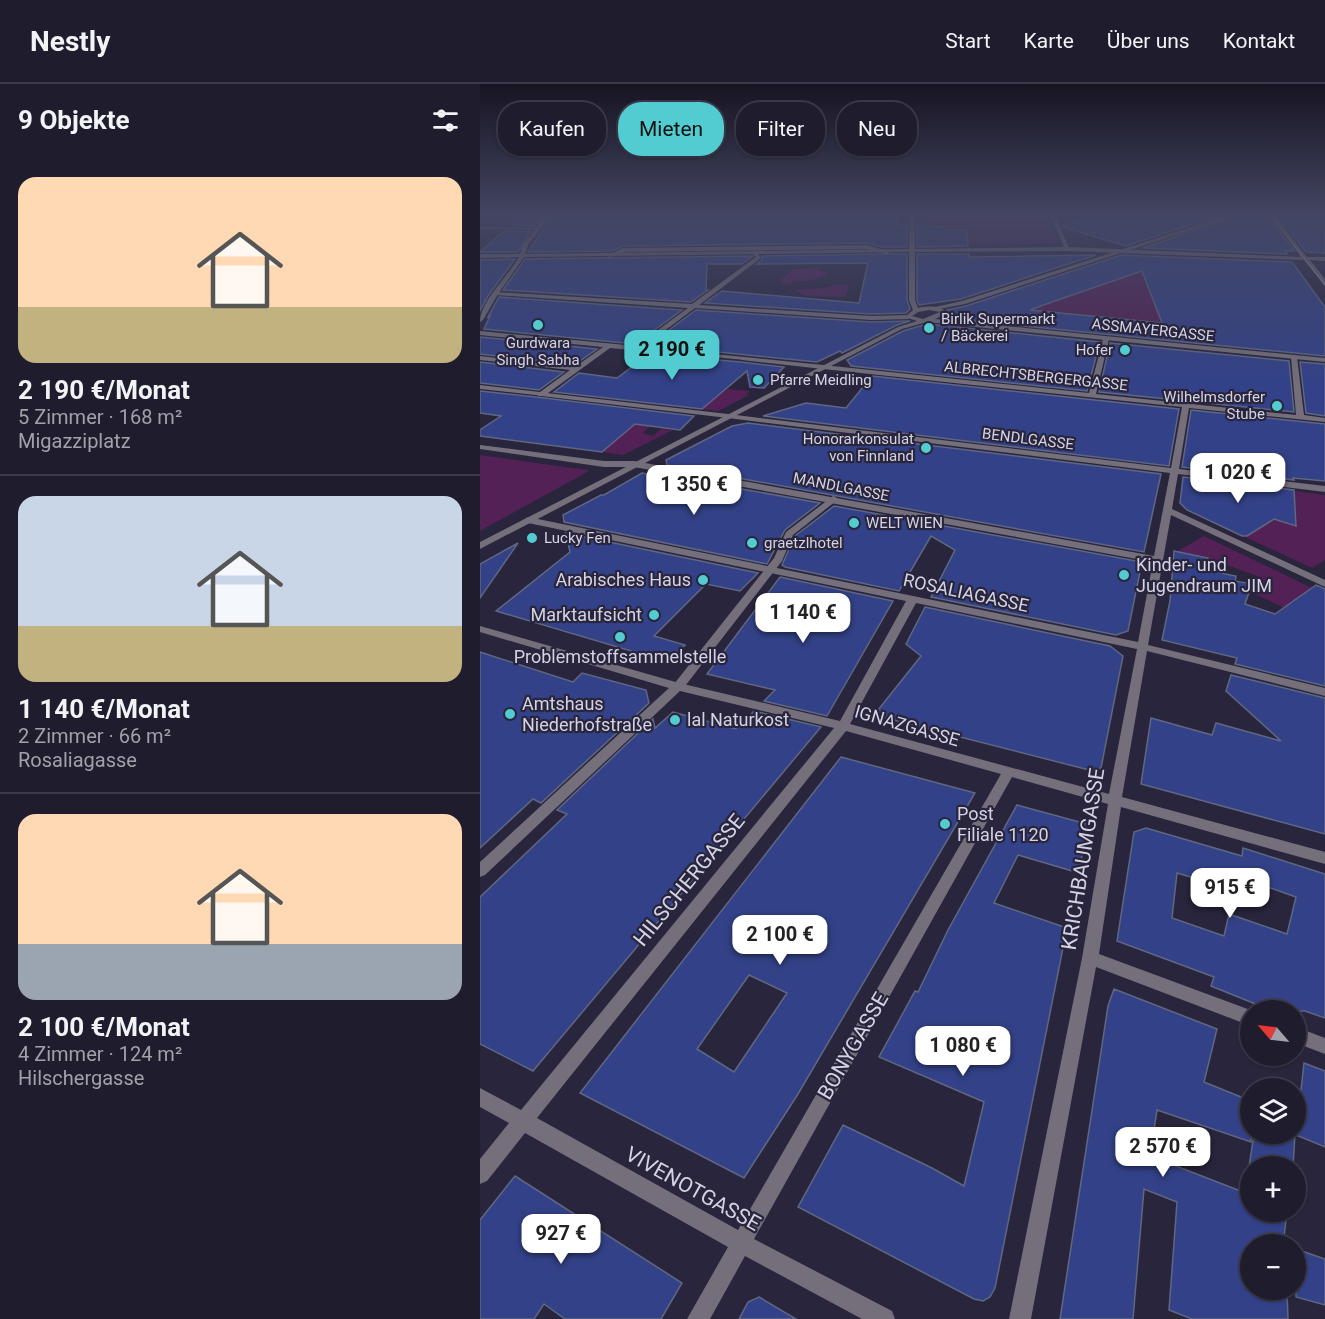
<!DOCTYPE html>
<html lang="de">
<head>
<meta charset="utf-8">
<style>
  :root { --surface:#1f1c2e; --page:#272536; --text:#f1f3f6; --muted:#a1a1aa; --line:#3c3a4a; --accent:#52ccd0 }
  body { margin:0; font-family:Roboto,sans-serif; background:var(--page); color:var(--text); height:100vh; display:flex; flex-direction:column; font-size:22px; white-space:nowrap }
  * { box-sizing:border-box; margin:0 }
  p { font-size:20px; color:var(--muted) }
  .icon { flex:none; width:33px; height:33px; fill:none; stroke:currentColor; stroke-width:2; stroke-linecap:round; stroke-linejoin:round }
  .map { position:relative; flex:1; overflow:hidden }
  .sheet { display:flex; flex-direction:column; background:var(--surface); width:480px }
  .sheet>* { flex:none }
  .top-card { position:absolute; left:18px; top:18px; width:570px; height:54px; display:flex; gap:12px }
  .needle { width:39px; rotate:298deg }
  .tools { position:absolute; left:760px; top:916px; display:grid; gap:12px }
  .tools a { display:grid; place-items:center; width:66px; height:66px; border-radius:50%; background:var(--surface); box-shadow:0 2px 4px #0004,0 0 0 2px var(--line); font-size:30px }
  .price { position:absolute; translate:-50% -51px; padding:0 14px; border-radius:12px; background:#fff; color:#222; font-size:20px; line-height:39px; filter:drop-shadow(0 2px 3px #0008) }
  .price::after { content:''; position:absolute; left:50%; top:36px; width:18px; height:14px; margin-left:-9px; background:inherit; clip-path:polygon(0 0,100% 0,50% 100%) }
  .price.current { background:var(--accent); color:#111 }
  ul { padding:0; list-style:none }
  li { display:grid; align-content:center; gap:12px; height:318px; padding:0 18px }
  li+li { border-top:2px solid var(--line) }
  li span { display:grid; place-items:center; height:186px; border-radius:18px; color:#555 }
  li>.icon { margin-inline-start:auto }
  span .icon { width:108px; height:108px; fill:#fffc; stroke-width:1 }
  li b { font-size:26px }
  h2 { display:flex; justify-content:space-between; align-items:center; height:72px; padding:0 18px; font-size:26px }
  .pill { padding:0 21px; border-radius:24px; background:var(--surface); box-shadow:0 2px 4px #0004,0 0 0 2px var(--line); font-size:21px; line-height:54px }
  .pill.current { background:var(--accent); color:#111 }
  header { display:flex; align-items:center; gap:36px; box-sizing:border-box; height:84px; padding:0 30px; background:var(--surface); border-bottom:2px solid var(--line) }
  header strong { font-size:28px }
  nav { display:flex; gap:33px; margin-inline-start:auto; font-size:21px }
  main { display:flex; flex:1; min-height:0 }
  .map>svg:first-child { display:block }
</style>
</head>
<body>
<header>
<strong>Nestly</strong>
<nav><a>Start</a><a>Karte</a><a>Über uns</a><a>Kontakt</a></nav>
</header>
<main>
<section class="sheet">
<h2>9 Objekte<svg class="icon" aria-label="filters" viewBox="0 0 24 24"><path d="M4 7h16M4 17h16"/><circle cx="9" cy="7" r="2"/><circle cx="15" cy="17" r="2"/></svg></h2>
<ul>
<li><span style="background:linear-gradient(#ffd9b3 70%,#c2b280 0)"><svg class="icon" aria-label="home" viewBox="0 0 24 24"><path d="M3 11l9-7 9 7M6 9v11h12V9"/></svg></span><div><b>2 190 €/Monat</b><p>5 Zimmer · 168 m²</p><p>Migazziplatz</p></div></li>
<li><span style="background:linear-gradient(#c9d6e8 70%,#c2b280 0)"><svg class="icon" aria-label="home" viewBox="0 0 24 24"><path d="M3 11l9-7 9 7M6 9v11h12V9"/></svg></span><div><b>1 140 €/Monat</b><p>2 Zimmer · 66 m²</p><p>Rosaliagasse</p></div></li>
<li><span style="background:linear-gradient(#ffd9b3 70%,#9aa5b1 0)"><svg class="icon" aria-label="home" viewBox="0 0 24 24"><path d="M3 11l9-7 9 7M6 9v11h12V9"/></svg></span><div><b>2 100 €/Monat</b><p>4 Zimmer · 124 m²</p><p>Hilschergasse</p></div></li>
</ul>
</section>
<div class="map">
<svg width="845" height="1235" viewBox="0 0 845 1235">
  <rect width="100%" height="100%" fill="#29253d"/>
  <!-- green -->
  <g fill="#532155">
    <path d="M 447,128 L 565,128 L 578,159 L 448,161 Z"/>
    <path d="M 652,180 L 845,255 L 594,230 L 541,230 L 560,218 L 569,220 L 566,216 L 575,218 L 573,214 L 579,216 L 627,196 L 634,197 L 633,194 L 639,195 Z"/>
    <path d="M 334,184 L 349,190 C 341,196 316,198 309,198 L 313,200 L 305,201 L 300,197 L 313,185 Z"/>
    <path d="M 356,200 L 369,201 L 366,213 L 325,212 L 315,206 C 329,203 344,207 356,200 Z"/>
    <path d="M 248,305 L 270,307 L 266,310 L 269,311 L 238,327 L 205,323 L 224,306 L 244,308 Z"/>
    <path d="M 154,340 L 170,342 L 163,349 L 173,352 L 181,345 L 193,346 L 143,371 L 122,368 Z"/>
    <path d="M 0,371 L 107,386 L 109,387 L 0,447 Z"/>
    <path d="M 814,407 L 845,411 L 845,476 L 832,484 L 765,453 L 794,435 L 815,442 Z"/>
    <path d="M 724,452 L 832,504 L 805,524 L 770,508 L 777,492 L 728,474 L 696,468 Z"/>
  </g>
  <!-- building -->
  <g fill="#334288" stroke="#5f6781" stroke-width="1.5" fill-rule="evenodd">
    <path d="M 48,128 L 65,128 L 55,142 L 32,141 Z"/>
    <path d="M 75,128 L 370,128 L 366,135 L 417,135 L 417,141 L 427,141 L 427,163 L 402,163 L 387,159 L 143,162 L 131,167 L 48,168 Z"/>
    <path d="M 614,128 L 749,128 L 646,162 L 583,143 Z"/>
    <path d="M 768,128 L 785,128 L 814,167 L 805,167 L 807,170 L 663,164 Z"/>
    <path d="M 795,128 L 826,128 L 829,132 L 845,128 L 845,169 L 826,168 Z"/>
    <path d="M 437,141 L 463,143 L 463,146 L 486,146 L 488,162 L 437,163 Z"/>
    <path d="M 24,147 L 51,147 L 38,168 L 0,168 Z"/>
    <path d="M 410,170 L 427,170 L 427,216 L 430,225 L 426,229 L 391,230 L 225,219 L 242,207 L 379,219 L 388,179 L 277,180 L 282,176 L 282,172 Z"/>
    <path d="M 437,170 L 489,170 L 489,173 L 616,171 L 481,215 L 439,221 L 437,216 Z"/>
    <path d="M 641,171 L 812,178 L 845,223 L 845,272 L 463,234 L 469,229 L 467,226 L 486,222 ZM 662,187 L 682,239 L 550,226 L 569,219 Z"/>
    <path d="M 273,172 L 262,180 L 227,180 L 226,206 L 228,206 L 211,218 L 23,206 L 45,175 Z"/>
    <path d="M 35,175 L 8,212 L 0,227 L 0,176 Z"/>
    <path d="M 19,213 L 202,226 L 155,260 L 4,245 L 10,232 L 8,233 Z"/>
    <path d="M 216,226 L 391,238 L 430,237 L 417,241 L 362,269 L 360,267 L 337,278 L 169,261 Z"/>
    <path d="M 447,240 L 620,258 L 607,307 L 371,282 L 367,276 L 423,247 Z"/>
    <path d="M 0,253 L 117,265 L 94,281 L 0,270 Z"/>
    <path d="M 630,259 L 809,277 L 814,328 L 619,308 Z"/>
    <path d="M 169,270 L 261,278 L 304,283 L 284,304 L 270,303 L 267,287 L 222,325 L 74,308 L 99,289 L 137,294 Z"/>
    <path d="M 0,278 L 84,288 L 59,306 L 0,299 Z"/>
    <path d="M 820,278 L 845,280 L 845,332 L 826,329 Z"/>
    <path d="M 392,292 L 699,325 L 689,382 L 283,332 L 326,319 L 366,324 Z"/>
    <path d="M 0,307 L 56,313 L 214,332 L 200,346 L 155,340 L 122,368 L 0,352 L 0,346 L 21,332 L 0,329 Z"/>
    <path d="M 711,326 L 845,340 L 845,397 L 813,394 L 814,396 L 702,383 Z"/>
    <path d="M 268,339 L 681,390 L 664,468 L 187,381 L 186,376 L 252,342 Z"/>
    <path d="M 162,389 L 190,394 L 189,392 L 340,419 L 305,446 L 287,480 L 84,438 L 83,431 L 121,411 L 124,411 Z"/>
    <path d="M 703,393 L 814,406 L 816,442 L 794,435 L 767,452 L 762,452 L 707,426 L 700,419 Z"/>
    <path d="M 354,422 L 662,478 L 648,547 L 636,551 L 451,513 L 475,466 L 451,452 L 419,507 L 305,483 L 302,481 L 315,452 Z"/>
    <path d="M 86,449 L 278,489 L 260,507 L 226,500 L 174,552 L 205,561 L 188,578 L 16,527 L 90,468 Z"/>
    <path d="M 38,459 L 0,514 L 0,480 Z"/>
    <path d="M 694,467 L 728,474 L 727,482 L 740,486 L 740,489 L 756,492 L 755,497 L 772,500 L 765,520 L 795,530 L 836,501 L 845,505 L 845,602 L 755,580 L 757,574 L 682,556 L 690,517 Z"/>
    <path d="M 300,493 L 413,517 L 347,632 L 284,617 L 295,606 L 227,590 Z"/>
    <path d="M 445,523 L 630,562 L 643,572 L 621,684 L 613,687 L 394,631 L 441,572 L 426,560 Z"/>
    <path d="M 0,568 L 93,598 L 102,589 L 166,606 L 169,619 L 61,719 L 53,715 L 0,764 Z"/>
    <path d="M 751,591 L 845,614 L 845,750 L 661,700 L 671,634 L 732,651 L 736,639 L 801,657 L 746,607 Z"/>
    <path d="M 274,627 L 341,643 L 53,987 L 0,960 L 0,813 L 87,730 L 77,726 L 173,635 L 175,644 L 193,628 L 256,645 Z"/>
    <path d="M 361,673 L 495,709 L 318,1010 L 264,1094 L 100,1009 ZM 269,891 L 307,909 L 254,988 L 217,965 Z"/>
    <path d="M 537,721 L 607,740 L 599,789 L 538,771 L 514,819 L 587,844 L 515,1204 L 510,1213 L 503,1217 L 494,1215 L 318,1123 L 363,1041 L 452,1084 L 484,1102 L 504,1018 L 399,973 L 435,907 L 438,908 L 468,846 Z"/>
    <path d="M 666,744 L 762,772 L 763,764 L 845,790 L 845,934 L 825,927 L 795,927 L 778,921 L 731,902 L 734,893 L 637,857 L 654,748 ZM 697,789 L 768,810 L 771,797 L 816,813 L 807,850 L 749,830 L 744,852 L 692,834 Z"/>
    <path d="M 634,905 L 737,945 L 724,998 L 771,1017 L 771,1058 L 677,1026 L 670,1072 L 771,1111 L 771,1128 L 807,1128 L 803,1161 L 771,1161 L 771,1206 L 807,1206 L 808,1235 L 712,1235 L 689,1226 L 697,1118 L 664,1105 L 653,1235 L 580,1235 L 628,922 Z"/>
    <path d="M 824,979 L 845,987 L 845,1063 L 816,1051 Z"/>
    <path d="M 774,1050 L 815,1050 L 813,1083 L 769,1083 Z"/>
    <path d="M 35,1092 L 202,1199 L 181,1235 L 85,1235 L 64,1220 L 54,1235 L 0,1235 L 0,1136 Z"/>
    <path d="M 816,1165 L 845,1175 L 845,1221 L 816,1213 Z"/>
    <path d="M 279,1213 L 316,1235 L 259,1235 L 268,1218 Z"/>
  </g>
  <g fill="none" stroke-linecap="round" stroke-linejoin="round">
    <!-- pedestrian -->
    <g fill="#746f7a" fill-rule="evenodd">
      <path d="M 264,273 L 343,281 L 346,283 L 343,285 L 262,276 L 261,275 Z"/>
      <path d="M 58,308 L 248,330 L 252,332 L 248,334 L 61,312 L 58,312 Z"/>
      <path d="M 353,412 L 356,413 L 356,417 L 313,451 L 302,477 L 202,606 L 194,606 L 192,603 L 194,600 L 294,474 L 306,448 Z"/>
    </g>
    <!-- minor -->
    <g fill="#746f7a" fill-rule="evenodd">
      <path d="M 569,128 L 573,128 L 590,166 L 585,165 Z"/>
      <path d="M 758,128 L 766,128 L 485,220 L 454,226 L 451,224 L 482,217 Z"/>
      <path d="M 0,143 L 58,144 L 60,145 L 0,145 Z"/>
      <path d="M 387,161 L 410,168 L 407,170 L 387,165 L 144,168 L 130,173 L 127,171 L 143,164 Z"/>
      <path d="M 276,167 L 281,174 L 219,221 L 391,232 L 428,231 L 431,233 L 428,235 L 391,236 L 215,224 L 163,263 L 264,273 L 267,275 L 266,276 L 130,264 L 64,312 L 0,305 L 0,301 L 60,308 L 90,286 L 0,276 L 0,272 L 95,283 L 123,263 L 0,251 L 0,247 L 156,262 L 208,224 L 16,211 L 14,208 L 212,220 L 276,173 L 273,169 Z"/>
      <path d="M 626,253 L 629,255 L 616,310 L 816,331 L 811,273 L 814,271 L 817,273 L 824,331 L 845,334 L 845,338 L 709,324 L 699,385 L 845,402 L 845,408 L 698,390 L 692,425 L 845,496 L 845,503 L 691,431 L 668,561 L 845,604 L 845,612 L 667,567 L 642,713 L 845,768 L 845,780 L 641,723 L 619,870 L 773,927 L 771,927 L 771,942 L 616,883 L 551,1235 L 529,1235 L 602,874 L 628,720 L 532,693 L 274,1155 L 412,1227 L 415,1235 L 382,1235 L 265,1172 L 230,1235 L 207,1235 L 248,1163 L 45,1049 L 7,1097 L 0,1100 L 0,1075 L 29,1039 L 0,1023 L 0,1004 L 41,1026 L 354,644 L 200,607 L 5,791 L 0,793 L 0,778 L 189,604 L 0,548 L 0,542 L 199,599 L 360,637 L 426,517 L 48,439 L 43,436 L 48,433 L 658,558 L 673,478 L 154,383 L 124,383 L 0,365 L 0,361 L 124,377 L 154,377 L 674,472 L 690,389 L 248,334 L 244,332 L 248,330 L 691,384 L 702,323 L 343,285 L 340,283 L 343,281 L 609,309 L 623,255 ZM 436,519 L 657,565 L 629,710 L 370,640 ZM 366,647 L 521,690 L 258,1146 L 57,1034 Z"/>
      <path d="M 816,943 L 845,954 L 845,970 L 816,959 Z"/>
    </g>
    <!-- tertiary -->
    <path fill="#746f7a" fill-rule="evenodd" d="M 68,128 L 73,128 L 48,161 L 45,170 L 429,165 L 430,128 L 434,128 L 435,165 L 588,163 L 821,173 L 787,128 L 792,128 L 827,173 L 845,173 L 845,177 L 830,176 L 845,195 L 845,201 L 824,176 L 588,167 L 435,168 L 435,216 L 438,224 C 448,222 460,221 467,229 L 455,235 L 845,274 L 845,278 L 447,238 L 422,245 L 0,465 L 0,458 L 418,243 L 437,237 L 425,233 L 433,226 L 429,216 L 429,168 L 44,173 L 18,210 L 3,236 L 0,238 C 0,217 29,192 39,173 L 0,174 L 0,170 L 40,170 L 43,161 ZM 449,226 L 460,228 L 443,235 L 432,232 L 438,228 Z"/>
    <!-- tram -->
    <path stroke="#9593a6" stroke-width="1.5" d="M 788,128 L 845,201"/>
  </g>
  <!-- sky -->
  <linearGradient id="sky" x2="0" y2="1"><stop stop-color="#171422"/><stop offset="0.43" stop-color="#434662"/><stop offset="1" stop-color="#434662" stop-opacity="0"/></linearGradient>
  <rect width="845" height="301" fill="url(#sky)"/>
  <!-- markers -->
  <g fill="#52ccd0" stroke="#29253d" stroke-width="2">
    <circle cx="58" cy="241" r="6"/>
    <circle cx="449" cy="244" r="6"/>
    <circle cx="645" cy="266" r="6"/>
    <circle cx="278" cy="296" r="6"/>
    <circle cx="797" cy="322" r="6"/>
    <circle cx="446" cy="364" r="6"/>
    <circle cx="374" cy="439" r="6"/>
    <circle cx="52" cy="454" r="6"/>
    <circle cx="272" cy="459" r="6"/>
    <circle cx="644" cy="491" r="6"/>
    <circle cx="223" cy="496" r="6"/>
    <circle cx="174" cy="531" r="6"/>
    <circle cx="140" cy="553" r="6"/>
    <circle cx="30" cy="630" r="6"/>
    <circle cx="195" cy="636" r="6"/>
    <circle cx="465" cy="740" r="6"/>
  </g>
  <g text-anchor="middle" stroke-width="4.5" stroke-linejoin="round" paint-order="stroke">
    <!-- far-poi labels -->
    <g font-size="15" fill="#d4d3e3" stroke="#29253d" text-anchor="start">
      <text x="461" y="240">Birlik Supermarkt<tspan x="461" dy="17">/ Bäckerei</tspan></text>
      <text x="58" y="264" text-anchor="middle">Gurdwara<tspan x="58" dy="17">Singh Sabha</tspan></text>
      <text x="633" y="271" text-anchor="end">Hofer</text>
      <text x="290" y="301">Pfarre Meidling</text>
      <text x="785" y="318" text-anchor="end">Wilhelmsdorfer<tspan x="785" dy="17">Stube</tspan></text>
      <text x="434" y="360" text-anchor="end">Honorarkonsulat<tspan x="434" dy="17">von Finnland</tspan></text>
      <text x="386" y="444">WELT WIEN</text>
      <text x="64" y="459">Lucky Fen</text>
      <text x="284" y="464">graetzlhotel</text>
    </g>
    <!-- far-street labels -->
    <g font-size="15" fill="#d4d3e3" stroke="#29253d">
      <text transform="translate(673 246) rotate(6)" y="5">ASSMAYERGASSE</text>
      <text transform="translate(556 292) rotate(6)" y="5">ALBRECHTSBERGERGASSE</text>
      <text transform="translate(548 355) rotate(7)" y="5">BENDLGASSE</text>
      <text transform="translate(361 403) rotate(11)" y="5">MANDLGASSE</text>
    </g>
    <!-- poi labels -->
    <g font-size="18" fill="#d4d3e3" stroke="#29253d" text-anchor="start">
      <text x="656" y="487">Kinder- und<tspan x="656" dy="21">Jugendraum JIM</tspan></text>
      <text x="211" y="502" text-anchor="end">Arabisches Haus</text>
      <text x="162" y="537" text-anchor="end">Marktaufsicht</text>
      <text x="140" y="579" text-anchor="middle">Problemstoffsammelstelle</text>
      <text x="42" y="626">Amtshaus<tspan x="42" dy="21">Niederhofstraße</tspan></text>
      <text x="207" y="642">lal Naturkost</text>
      <text x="477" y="736">Post<tspan x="477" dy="21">Filiale 1120</tspan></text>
    </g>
    <!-- street labels -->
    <g font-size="18" fill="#d4d3e3" stroke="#29253d">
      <text transform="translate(486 509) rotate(12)" y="6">ROSALIAGASSE</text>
      <text transform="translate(427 642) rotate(16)" y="6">IGNAZGASSE</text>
    </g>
    <!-- near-street labels -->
    <g font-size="21" fill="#d4d3e3" stroke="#29253d">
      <text transform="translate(603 775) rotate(-81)" y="7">KRICHBAUMGASSE</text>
      <text transform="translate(209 796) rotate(-51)" y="7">HILSCHERGASSE</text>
      <text transform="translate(373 962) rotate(-60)" y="7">BONYGASSE</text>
      <text transform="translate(213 1105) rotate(29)" y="7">VIVENOTGASSE</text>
    </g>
  </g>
</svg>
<div class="tools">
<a><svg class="needle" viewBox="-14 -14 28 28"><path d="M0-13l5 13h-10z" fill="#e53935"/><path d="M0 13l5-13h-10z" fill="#a1a1aa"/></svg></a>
<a><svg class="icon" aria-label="layers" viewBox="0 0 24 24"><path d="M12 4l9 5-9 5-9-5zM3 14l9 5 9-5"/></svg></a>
<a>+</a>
<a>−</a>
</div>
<b class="price current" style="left:192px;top:297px">2 190 €</b>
<b class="price" style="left:758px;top:420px">1 020 €</b>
<b class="price" style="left:214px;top:432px">1 350 €</b>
<b class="price" style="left:323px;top:560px">1 140 €</b>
<b class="price" style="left:750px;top:835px">915 €</b>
<b class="price" style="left:300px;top:882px">2 100 €</b>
<b class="price" style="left:483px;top:993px">1 080 €</b>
<b class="price" style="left:683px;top:1094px">2 570 €</b>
<b class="price" style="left:81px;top:1181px">927 €</b>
<div class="top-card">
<a class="pill">Kaufen</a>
<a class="pill current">Mieten</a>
<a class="pill">Filter</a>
<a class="pill">Neu</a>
</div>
</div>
</main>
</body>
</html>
